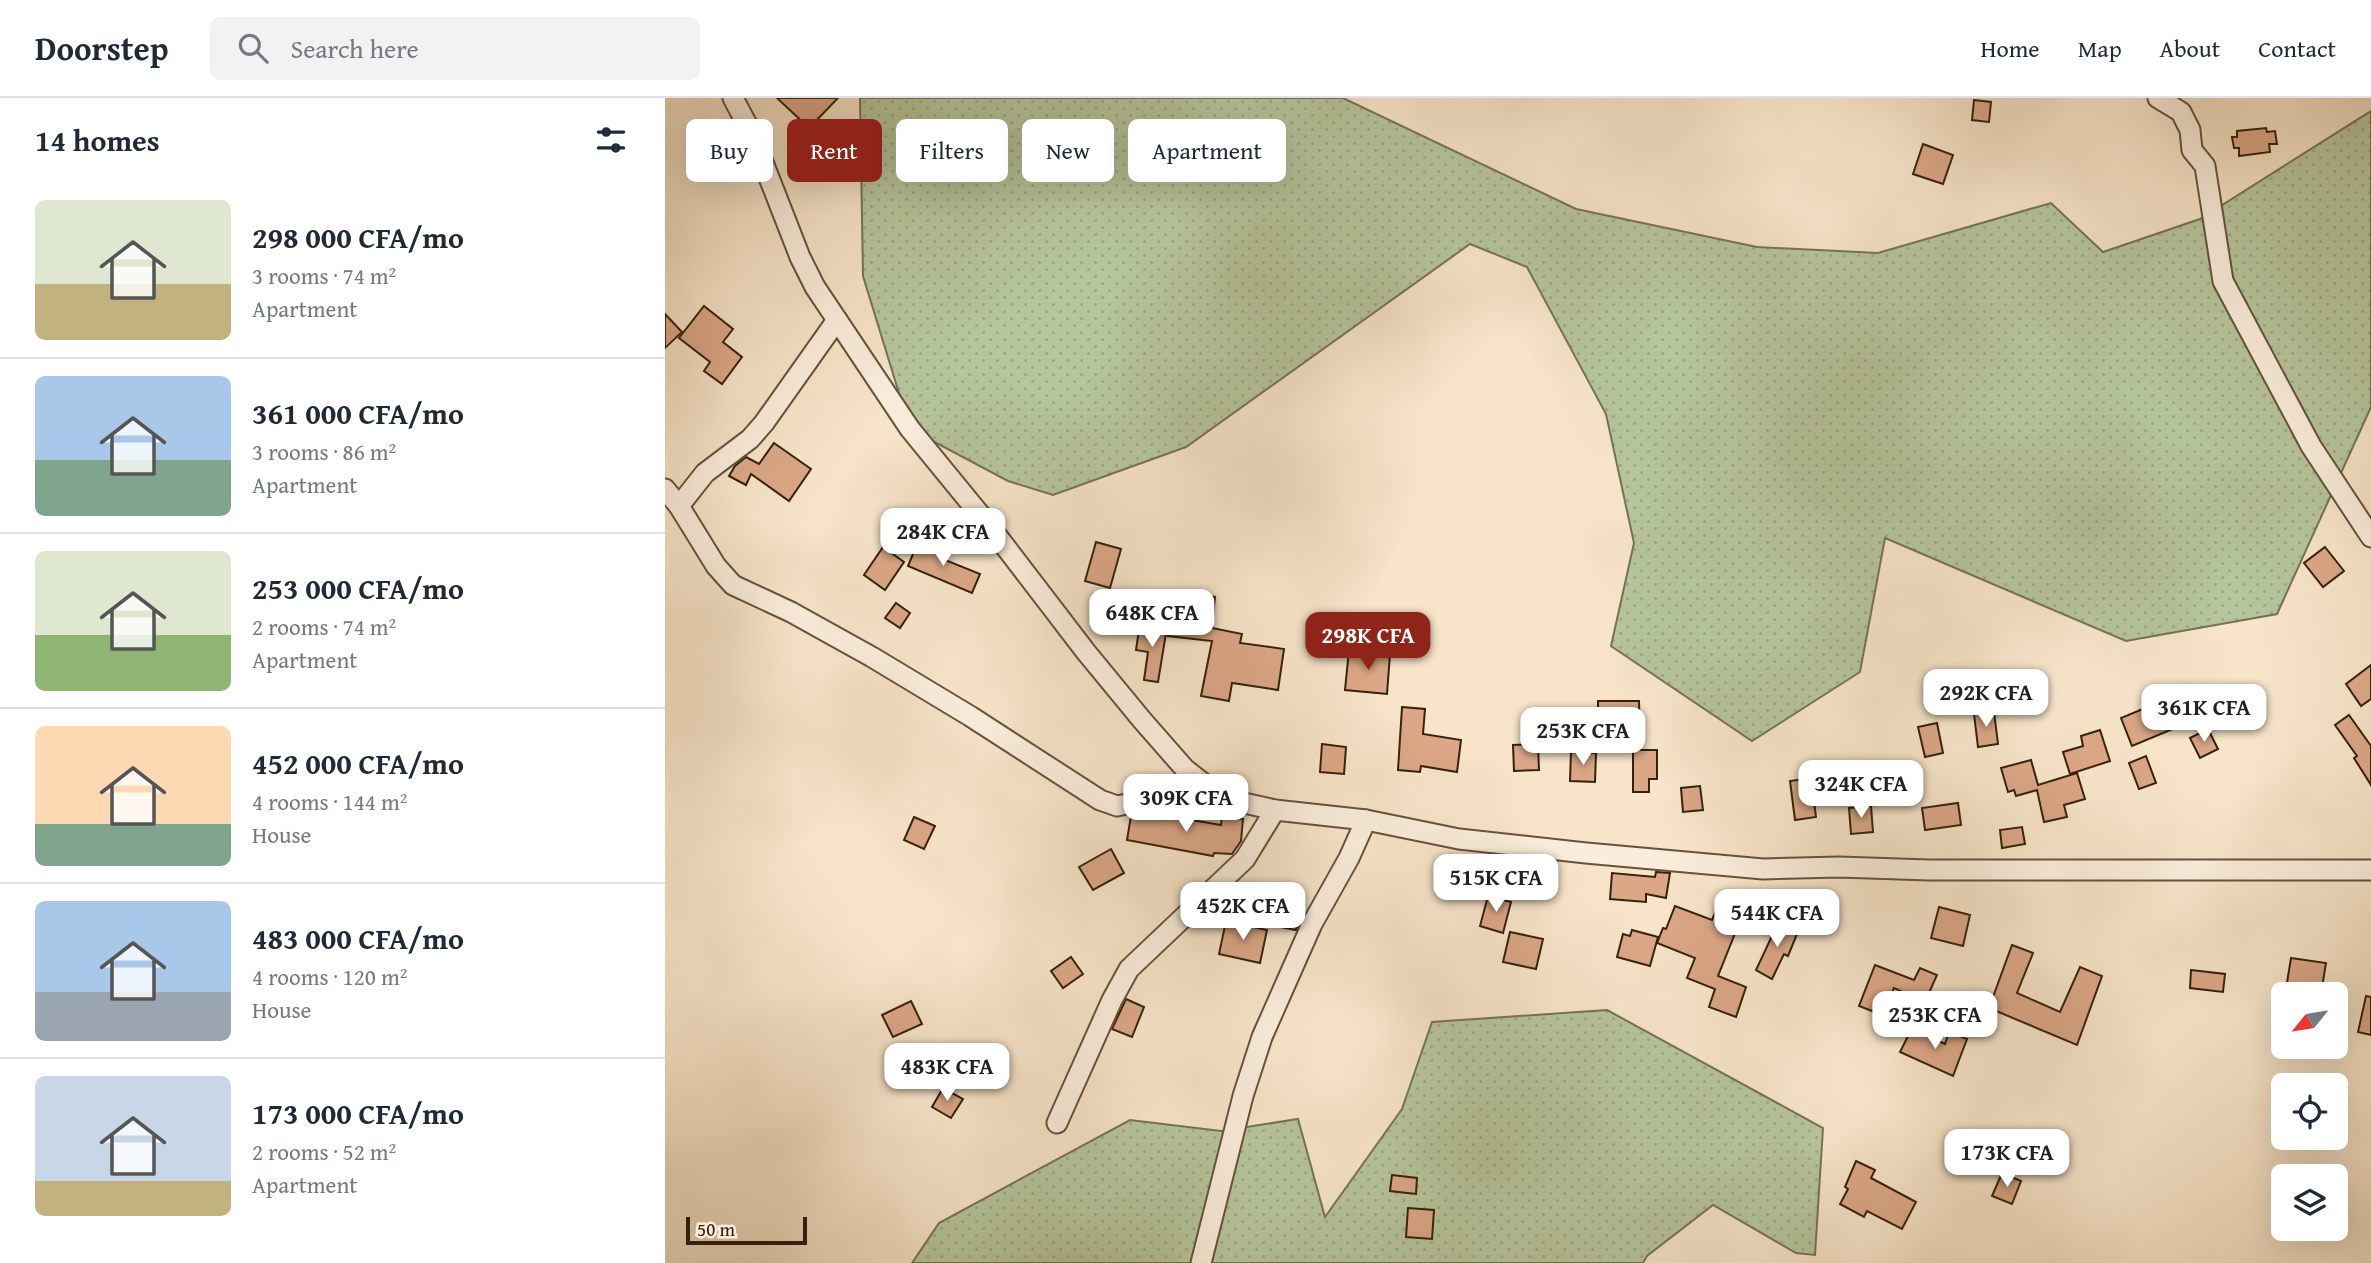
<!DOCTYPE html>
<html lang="en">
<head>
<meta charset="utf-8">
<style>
  :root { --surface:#fff; --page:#f2f2f3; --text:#1f2937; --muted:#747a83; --line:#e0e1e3; --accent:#8f2418 }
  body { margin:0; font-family:"Gentium Book Plus",serif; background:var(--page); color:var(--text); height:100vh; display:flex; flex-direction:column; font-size:26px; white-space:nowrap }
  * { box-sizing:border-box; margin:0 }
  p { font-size:23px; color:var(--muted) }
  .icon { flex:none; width:38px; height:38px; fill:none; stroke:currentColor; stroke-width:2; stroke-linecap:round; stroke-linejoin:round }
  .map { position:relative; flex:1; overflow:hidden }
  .sheet { display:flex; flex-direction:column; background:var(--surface); width:665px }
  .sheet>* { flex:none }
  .guide { position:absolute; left:21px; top:21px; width:665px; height:63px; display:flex; gap:14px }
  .needle { width:46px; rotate:240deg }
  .buttons { position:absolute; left:1606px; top:884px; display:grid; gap:14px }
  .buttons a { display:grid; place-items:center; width:77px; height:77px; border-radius:10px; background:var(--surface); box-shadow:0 7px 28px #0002; font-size:35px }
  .scale { position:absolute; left:21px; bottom:18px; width:121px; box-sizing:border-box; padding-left:7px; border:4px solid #36210c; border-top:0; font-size:19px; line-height:24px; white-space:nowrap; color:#36210c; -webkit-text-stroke:5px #faeddc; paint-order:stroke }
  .price { position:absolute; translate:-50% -60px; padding:0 16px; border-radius:14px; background:#fff; color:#222; font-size:23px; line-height:46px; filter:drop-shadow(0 2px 4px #0008) }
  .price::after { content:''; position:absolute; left:50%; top:42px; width:21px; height:16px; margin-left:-10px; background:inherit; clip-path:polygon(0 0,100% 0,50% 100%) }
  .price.selected { background:var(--accent); color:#fff }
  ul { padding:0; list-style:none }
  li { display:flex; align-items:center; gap:21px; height:175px; padding:0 35px }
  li+li { border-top:2px solid var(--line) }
  li span { display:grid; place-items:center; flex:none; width:196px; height:140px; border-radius:10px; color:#555 }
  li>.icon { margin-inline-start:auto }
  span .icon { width:84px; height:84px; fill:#fffc; stroke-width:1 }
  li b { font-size:30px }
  h2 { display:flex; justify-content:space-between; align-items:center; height:84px; padding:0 35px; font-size:30px }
  .pill { padding:0 24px; border-radius:10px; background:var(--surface); box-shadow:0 7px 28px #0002; font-size:24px; line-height:63px }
  .pill.selected { background:var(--accent); color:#fff }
  header { display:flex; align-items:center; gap:42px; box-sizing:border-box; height:98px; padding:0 35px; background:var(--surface); border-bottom:2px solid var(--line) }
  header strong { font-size:33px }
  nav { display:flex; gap:38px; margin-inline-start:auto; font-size:24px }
  .search { width:490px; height:63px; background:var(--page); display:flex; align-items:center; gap:18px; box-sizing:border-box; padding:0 24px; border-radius:10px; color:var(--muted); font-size:26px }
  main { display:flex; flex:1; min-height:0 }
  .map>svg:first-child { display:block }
</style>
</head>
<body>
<header>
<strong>Doorstep</strong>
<div class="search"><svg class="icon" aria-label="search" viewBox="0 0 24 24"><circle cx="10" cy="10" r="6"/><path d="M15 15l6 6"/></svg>Search here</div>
<nav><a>Home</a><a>Map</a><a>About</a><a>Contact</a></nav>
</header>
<main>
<section class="sheet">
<h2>14 homes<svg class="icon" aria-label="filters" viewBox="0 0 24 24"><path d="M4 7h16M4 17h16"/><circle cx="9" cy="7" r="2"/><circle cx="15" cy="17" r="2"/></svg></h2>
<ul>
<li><span style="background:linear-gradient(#dfe7d0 60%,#c2b280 0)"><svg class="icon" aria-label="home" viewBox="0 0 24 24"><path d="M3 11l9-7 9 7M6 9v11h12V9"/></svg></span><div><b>298 000 CFA/mo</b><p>3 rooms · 74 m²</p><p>Apartment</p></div></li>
<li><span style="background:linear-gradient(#a9c7e8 60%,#7fa58c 0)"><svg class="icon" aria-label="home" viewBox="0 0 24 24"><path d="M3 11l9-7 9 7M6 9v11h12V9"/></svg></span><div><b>361 000 CFA/mo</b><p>3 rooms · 86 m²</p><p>Apartment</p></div></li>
<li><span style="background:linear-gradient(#dfe7d0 60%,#8fb573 0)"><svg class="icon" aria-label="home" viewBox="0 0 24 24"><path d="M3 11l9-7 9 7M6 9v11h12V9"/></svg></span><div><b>253 000 CFA/mo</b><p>2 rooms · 74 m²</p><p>Apartment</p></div></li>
<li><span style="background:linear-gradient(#ffd9b3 70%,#7fa58c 0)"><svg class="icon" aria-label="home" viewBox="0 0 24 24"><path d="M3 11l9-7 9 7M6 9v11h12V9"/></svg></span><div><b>452 000 CFA/mo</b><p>4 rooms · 144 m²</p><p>House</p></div></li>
<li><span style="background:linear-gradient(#a9c7e8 65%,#9aa5b1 0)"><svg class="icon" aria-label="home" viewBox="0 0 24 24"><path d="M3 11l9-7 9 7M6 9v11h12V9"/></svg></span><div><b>483 000 CFA/mo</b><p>4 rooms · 120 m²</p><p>House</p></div></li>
<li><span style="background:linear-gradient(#c9d6e8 75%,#c2b280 0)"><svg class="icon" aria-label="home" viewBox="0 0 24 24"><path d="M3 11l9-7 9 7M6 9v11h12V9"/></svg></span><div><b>173 000 CFA/mo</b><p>2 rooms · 52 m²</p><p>Apartment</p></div></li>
</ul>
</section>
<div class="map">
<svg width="1706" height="1165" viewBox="0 0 1706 1165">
  <defs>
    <pattern id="grass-dots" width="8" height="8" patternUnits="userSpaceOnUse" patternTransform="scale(1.75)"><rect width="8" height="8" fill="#b6c59c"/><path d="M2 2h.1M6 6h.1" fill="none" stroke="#9da985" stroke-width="1.8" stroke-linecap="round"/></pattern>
  </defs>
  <rect width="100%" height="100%" fill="#f7e4c9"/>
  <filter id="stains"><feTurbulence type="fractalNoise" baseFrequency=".00286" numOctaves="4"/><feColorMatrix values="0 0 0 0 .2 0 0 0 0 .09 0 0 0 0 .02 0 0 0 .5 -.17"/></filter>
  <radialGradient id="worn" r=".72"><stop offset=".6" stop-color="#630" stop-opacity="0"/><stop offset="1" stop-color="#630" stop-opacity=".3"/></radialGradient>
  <!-- grass -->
  <g fill="url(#grass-dots)" stroke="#767354" stroke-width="2">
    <path d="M 195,0 L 678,0 L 911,111 L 1092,149 L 1213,155 L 1386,105 L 1438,154 L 1535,121 L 1706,13 L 1706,309 L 1612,516 L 1461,543 L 1220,440 L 1195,574 L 1087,643 L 946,548 L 969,445 L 941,316 L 862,169 L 805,146 L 521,349 L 388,397 L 343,383 L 245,331 L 198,178 Z"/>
    <path d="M 942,912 L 1158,1030 L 1150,1157 L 1131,1155 L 1048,1107 L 982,1158 L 978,1165 L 247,1165 L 274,1125 L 465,1022 L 556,1033 L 633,1021 L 660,1119 L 737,1011 L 767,924 Z"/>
  </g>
  <!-- building -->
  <g fill="#dba787" stroke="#36210c" stroke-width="2">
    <path d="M 112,0 L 173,0 L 144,30 Z"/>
    <path d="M 1309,2 L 1326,4 L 1324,24 L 1307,22 Z"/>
    <path d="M 1601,30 L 1602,34 L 1610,33 L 1612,46 L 1604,46 L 1605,54 L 1574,58 L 1574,50 L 1569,50 L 1567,39 L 1572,39 L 1572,33 Z"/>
    <path d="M 1258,46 L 1288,57 L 1278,86 L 1248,76 Z"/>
    <path d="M 39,208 L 68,231 L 58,244 L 77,259 L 57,286 L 39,273 L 45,264 L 14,240 Z"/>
    <path d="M 0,216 L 17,234 L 0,250 Z"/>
    <path d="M 109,345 L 146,371 L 124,403 L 86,376 L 81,387 L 64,378 L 70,368 L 81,359 L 94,366 Z"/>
    <path d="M 253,444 L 282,456 L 280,462 L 315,476 L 307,495 L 243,468 Z"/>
    <path d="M 431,444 L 456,451 L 445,490 L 420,483 Z"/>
    <path d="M 218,449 L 239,464 L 220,492 L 199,477 Z"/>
    <path d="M 1660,449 L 1679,473 L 1658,489 L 1639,465 Z"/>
    <path d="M 507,494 L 550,499 L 547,530 L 577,536 L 575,545 L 619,551 L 613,592 L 567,585 L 564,603 L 536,598 L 547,543 L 503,538 Z"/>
    <path d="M 231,505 L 245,515 L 235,530 L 220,520 Z"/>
    <path d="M 475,525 L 502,529 L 493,584 L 479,582 L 483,554 L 471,552 Z"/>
    <path d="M 684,552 L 725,556 L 722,596 L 680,592 Z"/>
    <path d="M 1706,567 L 1706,601 L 1696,608 L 1681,586 Z"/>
    <path d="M 1296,586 L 1300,606 L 1270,611 L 1266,591 Z"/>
    <path d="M 1504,600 L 1515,628 L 1467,648 L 1456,620 Z"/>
    <path d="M 933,603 L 974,603 L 975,637 L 933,637 Z"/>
    <path d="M 737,609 L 760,611 L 758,636 L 796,642 L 792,674 L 756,668 L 755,674 L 733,672 Z"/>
    <path d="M 1329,614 L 1333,646 L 1313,649 L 1309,616 Z"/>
    <path d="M 1684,617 L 1706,648 L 1706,687 L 1689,660 L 1692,658 L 1670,627 Z"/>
    <path d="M 1272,625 L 1278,655 L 1260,659 L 1253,629 Z"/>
    <path d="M 1543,631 L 1553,651 L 1535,660 L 1525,640 Z"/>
    <path d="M 1435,632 L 1445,663 L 1405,676 L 1398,654 L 1418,648 L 1416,638 Z"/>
    <path d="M 657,646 L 681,649 L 679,676 L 655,674 Z"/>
    <path d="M 873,646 L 874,672 L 849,673 L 848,647 Z"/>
    <path d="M 968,652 L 992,652 L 992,681 L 984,681 L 984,694 L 968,694 Z"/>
    <path d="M 906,654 L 931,655 L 930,684 L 905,683 Z"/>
    <path d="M 1481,658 L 1491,685 L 1474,691 L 1464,665 Z"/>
    <path d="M 1366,662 L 1373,687 L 1412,675 L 1420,701 L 1399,707 L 1402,719 L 1379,724 L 1372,692 L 1351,698 L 1349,692 L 1343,694 L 1336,670 Z"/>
    <path d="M 1146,680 L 1151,719 L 1130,722 L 1125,683 Z"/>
    <path d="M 1035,688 L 1038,712 L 1018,714 L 1016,690 Z"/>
    <path d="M 1293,705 L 1296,727 L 1260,732 L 1257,710 Z"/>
    <path d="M 1206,708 L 1208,734 L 1186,736 L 1184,710 Z"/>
    <path d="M 481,714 L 556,727 L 557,719 L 578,721 L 576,743 L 567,756 L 549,755 L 548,758 L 462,742 L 466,718 Z"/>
    <path d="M 249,719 L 270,728 L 259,751 L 239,742 Z"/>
    <path d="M 1357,729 L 1360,746 L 1337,750 L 1335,732 Z"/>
    <path d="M 446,751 L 459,775 L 428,792 L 414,769 Z"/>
    <path d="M 991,774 L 1005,775 L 1001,800 L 981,796 L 981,804 L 945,801 L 947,775 L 990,779 Z"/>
    <path d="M 1059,793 L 1083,803 L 1053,878 L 1081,889 L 1071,919 L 1044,909 L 1050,891 L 1022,880 L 1030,860 L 992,845 L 998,830 L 1001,831 L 1010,808 L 1047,822 Z"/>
    <path d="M 823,798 L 846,804 L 838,835 L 815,828 Z"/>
    <path d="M 615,799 L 638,803 L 631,832 L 610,828 Z"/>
    <path d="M 1274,809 L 1305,817 L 1298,848 L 1266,840 Z"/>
    <path d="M 561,823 L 602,832 L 595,865 L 554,856 Z"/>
    <path d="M 1114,823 L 1134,831 L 1123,858 L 1119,856 L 1107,881 L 1091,872 Z"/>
    <path d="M 967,832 L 993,839 L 985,868 L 952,859 L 958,836 L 965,838 Z"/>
    <path d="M 845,834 L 878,841 L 871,871 L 838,864 Z"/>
    <path d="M 1347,847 L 1368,855 L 1352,895 L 1395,914 L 1415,869 L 1437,878 L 1412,947 L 1324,910 Z"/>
    <path d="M 406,859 L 418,876 L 398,890 L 386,873 Z"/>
    <path d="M 1626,860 L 1661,865 L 1656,896 L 1621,891 Z"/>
    <path d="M 1210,867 L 1249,882 L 1255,870 L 1272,877 L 1260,904 L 1229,890 L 1217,917 L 1194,908 Z"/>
    <path d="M 1526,872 L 1560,876 L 1558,894 L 1525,890 Z"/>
    <path d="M 1308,894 L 1326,901 L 1315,928 L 1298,921 Z"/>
    <path d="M 1701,898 L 1706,899 L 1706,937 L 1693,934 Z"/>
    <path d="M 461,901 L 479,909 L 467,939 L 447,931 Z"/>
    <path d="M 246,903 L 257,926 L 228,939 L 217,917 Z"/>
    <path d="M 1247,930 L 1280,946 L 1284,934 L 1302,941 L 1288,978 L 1235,954 Z"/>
    <path d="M 278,990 L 298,1001 L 286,1020 L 267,1009 Z"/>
    <path d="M 1191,1063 L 1210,1072 L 1206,1080 L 1251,1104 L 1237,1131 L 1202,1113 L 1199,1119 L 1175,1106 L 1183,1091 L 1180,1089 Z"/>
    <path d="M 1337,1075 L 1356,1083 L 1347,1106 L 1327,1098 Z"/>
    <path d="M 727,1077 L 752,1080 L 751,1096 L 725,1093 Z"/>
    <path d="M 743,1110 L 769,1112 L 767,1141 L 741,1139 Z"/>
  </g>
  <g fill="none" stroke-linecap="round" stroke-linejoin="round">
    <!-- minor casing -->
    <g stroke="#66523b" stroke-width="23">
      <g id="minor">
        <path d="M 68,0 L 87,36 L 135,159 L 150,189 L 245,331 L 326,430 L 421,554 L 477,622 L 520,671 L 557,700 L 610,712 L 701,722 L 794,741 L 921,755 L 1098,771 L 1174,769 L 1264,772 L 1706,772"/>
        <path d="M 1493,0 L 1516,14 L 1525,32 L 1527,52 L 1540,68 L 1558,183 L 1646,348 L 1706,439"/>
        <path d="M 0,391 L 14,408 L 51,468 L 68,487 L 126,514 L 207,559 L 305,618 L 435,702 L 452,708 L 481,702 L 524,710 L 570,705"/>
        <path d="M 14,408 L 40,375 L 85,341 L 99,325 L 172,222"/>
        <path d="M 392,1025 L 447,902 L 464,871 L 580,761 L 610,712"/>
        <path d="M 536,1165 L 578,998 L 597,939 L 647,826 L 684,760 L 701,722"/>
      </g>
    </g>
    <!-- minor -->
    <use href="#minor" stroke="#faeddc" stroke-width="19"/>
  </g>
  <rect width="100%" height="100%" filter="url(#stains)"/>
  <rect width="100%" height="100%" fill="url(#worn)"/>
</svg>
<div class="buttons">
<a><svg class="needle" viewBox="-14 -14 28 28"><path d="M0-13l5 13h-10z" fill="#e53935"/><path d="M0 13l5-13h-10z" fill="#747a83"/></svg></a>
<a><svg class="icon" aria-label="locate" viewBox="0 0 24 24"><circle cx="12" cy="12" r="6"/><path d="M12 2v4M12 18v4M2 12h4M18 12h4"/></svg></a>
<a><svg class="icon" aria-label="layers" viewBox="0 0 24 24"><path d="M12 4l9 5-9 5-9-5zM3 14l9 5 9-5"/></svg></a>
</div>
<div class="scale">50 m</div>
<b class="price" style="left:278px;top:470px">284K CFA</b>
<b class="price" style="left:487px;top:551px">648K CFA</b>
<b class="price selected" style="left:703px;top:574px">298K CFA</b>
<b class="price" style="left:1321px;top:631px">292K CFA</b>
<b class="price" style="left:1539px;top:646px">361K CFA</b>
<b class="price" style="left:918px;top:669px">253K CFA</b>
<b class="price" style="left:1196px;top:722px">324K CFA</b>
<b class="price" style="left:521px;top:736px">309K CFA</b>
<b class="price" style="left:831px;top:816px">515K CFA</b>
<b class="price" style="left:578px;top:844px">452K CFA</b>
<b class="price" style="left:1112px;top:851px">544K CFA</b>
<b class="price" style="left:1270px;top:953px">253K CFA</b>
<b class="price" style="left:282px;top:1005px">483K CFA</b>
<b class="price" style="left:1342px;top:1091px">173K CFA</b>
<div class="guide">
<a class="pill">Buy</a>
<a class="pill selected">Rent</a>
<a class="pill">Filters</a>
<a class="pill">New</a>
<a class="pill">Apartment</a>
</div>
</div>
</main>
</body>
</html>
